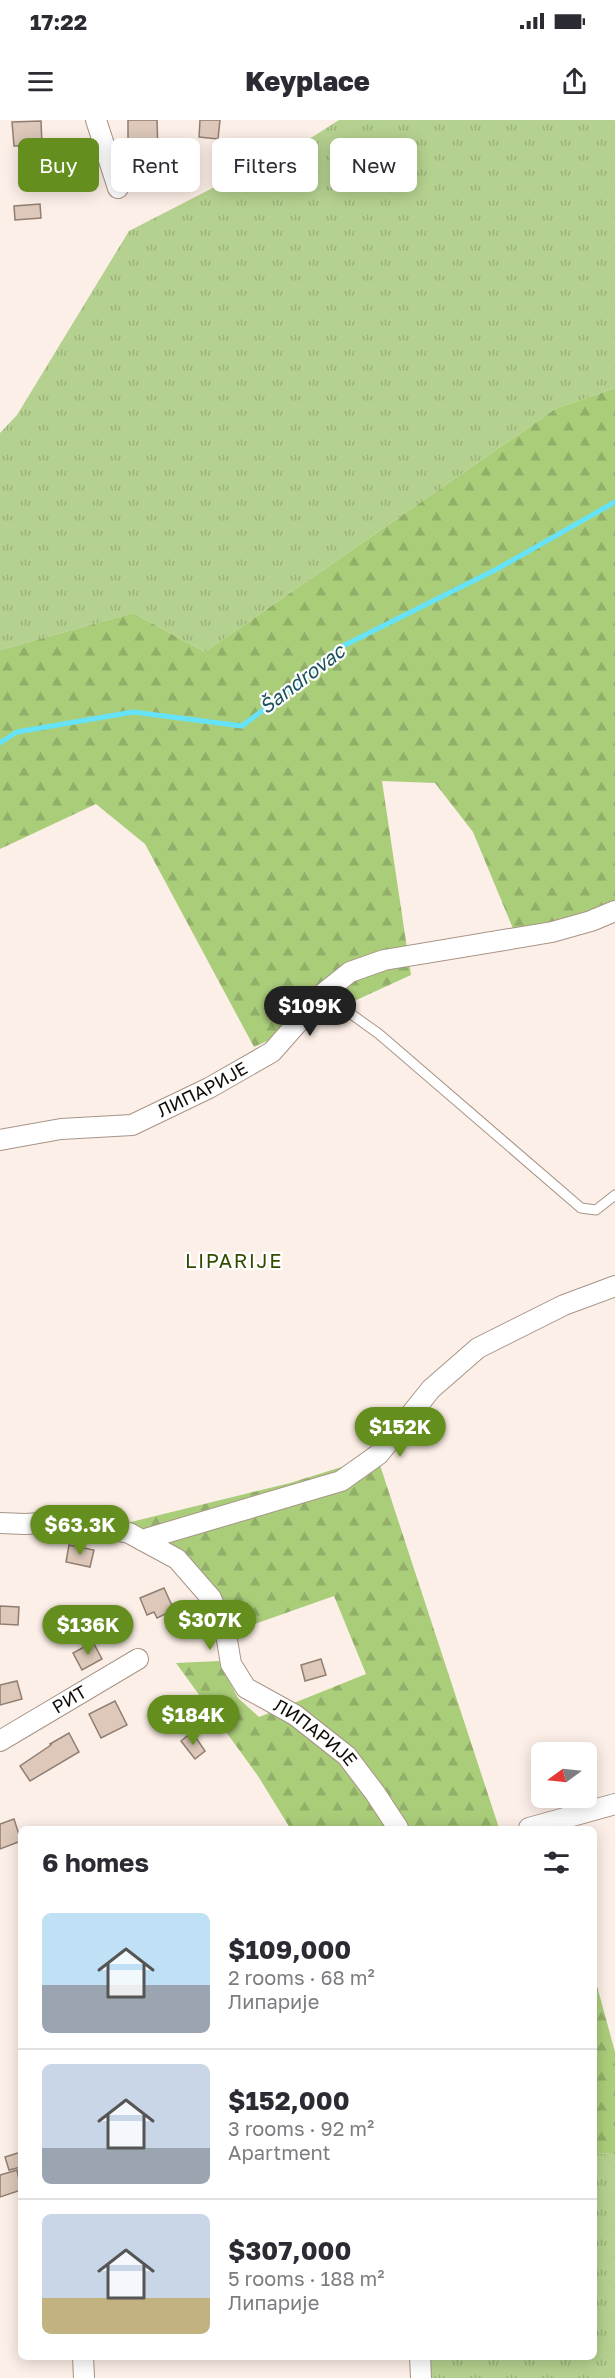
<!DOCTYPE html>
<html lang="en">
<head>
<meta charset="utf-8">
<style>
  :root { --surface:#fff; --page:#f7f7f7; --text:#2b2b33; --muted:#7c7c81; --line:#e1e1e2; --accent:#648e1d }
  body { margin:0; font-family:"Golos Text",sans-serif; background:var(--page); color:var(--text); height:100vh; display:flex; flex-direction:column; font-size:22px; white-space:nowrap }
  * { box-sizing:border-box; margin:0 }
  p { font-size:20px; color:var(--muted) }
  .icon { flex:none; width:33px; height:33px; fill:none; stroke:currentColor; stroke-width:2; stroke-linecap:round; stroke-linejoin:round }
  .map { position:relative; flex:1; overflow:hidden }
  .drawer { position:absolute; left:18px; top:1706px; width:579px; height:534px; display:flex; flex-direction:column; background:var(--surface); border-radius:9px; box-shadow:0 3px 15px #0003 }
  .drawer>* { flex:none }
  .guide { position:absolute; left:18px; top:18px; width:579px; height:54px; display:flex; gap:12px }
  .needle { width:39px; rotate:255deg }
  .buttons { position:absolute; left:531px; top:1622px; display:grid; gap:12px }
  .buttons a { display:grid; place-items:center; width:66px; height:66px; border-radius:9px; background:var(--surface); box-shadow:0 3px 15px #0003; font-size:30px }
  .price { position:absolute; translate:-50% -51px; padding:0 14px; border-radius:21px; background:var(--accent); color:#fff; font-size:20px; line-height:39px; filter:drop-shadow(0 2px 3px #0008) }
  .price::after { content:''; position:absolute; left:50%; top:36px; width:18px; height:14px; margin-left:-9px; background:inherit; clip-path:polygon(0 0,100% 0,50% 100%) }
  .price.on { background:#222; color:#fff }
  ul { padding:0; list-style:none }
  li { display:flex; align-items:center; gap:18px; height:150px; padding:0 24px }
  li+li { border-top:2px solid var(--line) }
  li span { display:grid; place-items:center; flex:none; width:168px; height:120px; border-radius:9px; color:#555 }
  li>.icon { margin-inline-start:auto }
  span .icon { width:72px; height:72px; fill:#fffc; stroke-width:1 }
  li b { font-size:26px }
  h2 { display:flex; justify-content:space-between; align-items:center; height:72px; padding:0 24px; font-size:26px }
  .tag { padding:0 21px; border-radius:9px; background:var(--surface); box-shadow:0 3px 15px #0003; font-size:21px; line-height:54px }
  .tag.on { background:var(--accent); color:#fff }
  .status { display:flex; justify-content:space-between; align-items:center; height:42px; padding:0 30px; background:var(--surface); direction:ltr }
  .status svg { height:16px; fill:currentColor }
  header { display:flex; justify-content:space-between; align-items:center; height:78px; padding:0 24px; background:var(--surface); font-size:27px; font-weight:800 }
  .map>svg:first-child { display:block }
</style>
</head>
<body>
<div class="status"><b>17:22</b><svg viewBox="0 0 49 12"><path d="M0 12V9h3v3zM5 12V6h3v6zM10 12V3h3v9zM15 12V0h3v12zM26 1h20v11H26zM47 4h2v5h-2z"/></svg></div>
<header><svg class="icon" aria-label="menu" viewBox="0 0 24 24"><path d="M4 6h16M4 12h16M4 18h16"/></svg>Keyplace<svg class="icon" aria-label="share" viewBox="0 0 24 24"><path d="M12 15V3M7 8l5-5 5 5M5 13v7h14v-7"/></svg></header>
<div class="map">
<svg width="615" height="2258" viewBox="0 0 615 2258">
  <defs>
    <pattern id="grass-tufts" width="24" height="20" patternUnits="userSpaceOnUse" patternTransform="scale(1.5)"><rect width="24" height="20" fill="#b5d18f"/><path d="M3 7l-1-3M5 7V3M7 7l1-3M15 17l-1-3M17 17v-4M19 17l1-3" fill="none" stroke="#9bb27a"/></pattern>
    <pattern id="forest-firs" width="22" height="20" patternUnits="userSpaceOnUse" patternTransform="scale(1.5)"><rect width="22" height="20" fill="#aacd7a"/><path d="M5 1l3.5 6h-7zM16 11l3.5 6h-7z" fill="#91af68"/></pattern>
  </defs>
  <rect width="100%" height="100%" fill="#fcefe7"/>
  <!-- grass -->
  <g fill="url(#grass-tufts)">
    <path d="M 339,0 L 615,0 L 615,268 L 555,289 L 205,532 L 133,493 L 0,530 L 0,313 L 17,295 L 129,111 L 314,16 Z"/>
    <path d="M 594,2033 L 615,2034 L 615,2258 L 426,2258 L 425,2237 L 594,2236 Z"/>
  </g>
  <!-- forest -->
  <g fill="url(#forest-firs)">
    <path d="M 615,268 L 615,799 L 519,823 L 473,712 L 435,663 L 382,661 L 411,855 L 254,927 L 145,724 L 96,684 L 0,729 L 0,530 L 133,493 L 205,532 L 555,289 Z"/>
    <path d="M 377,1336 L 499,1708 L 290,1708 L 258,1656 L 176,1543 L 219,1541 L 238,1578 L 259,1597 L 366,1554 L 334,1476 L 224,1515 L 215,1496 L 131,1402 L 290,1363 Z"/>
    <path d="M 594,1855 L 615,1932 L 615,2034 L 594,2033 Z"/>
  </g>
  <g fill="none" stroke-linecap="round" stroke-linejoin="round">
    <!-- stream -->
    <path stroke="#65e3fa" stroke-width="5" d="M 0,623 L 17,612 L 133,592 L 242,606 L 291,569 L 339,528 L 497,449 L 615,382"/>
  </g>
  <!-- building -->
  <g fill="#ddc8ba" stroke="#917e71" stroke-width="1.5">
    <path d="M 128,0 L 157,0 L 158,34 L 128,34 Z"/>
    <path d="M 200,0 L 220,0 L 218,19 L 199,17 Z"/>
    <path d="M 41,1 L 42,25 L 14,26 L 12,2 Z"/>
    <path d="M 40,84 L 41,98 L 15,100 L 14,86 Z"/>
    <path d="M 69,1425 L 94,1430 L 90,1447 L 66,1442 Z"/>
    <path d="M 164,1468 L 174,1490 L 157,1498 L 154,1492 L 147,1495 L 140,1478 Z"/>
    <path d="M 0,1486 L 19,1487 L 18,1505 L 0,1504 Z"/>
    <path d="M 93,1522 L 102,1539 L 82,1550 L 73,1533 Z"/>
    <path d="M 321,1539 L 326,1555 L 305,1561 L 301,1545 Z"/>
    <path d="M 17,1561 L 22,1579 L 0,1585 L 0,1565 Z"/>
    <path d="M 115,1581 L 127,1605 L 101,1618 L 89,1594 Z"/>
    <path d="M 192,1612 L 205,1631 L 195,1639 L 181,1621 Z"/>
    <path d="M 69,1613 L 79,1632 L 30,1661 L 20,1646 L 51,1625 L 50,1624 Z"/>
    <path d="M 14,1699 L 21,1721 L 0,1729 L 0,1704 Z"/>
    <path d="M 21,2032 L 21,2047 L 9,2050 L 5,2037 Z"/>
    <path d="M 17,2050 L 21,2070 L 0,2077 L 0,2055 Z"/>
  </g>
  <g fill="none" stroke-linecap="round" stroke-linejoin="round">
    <!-- service casing -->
    <g stroke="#a89487" stroke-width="11">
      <path id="service" d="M 325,872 L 340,886 L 379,914 L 581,1088 L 596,1090 L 615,1075"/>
    </g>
    <!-- minor casing -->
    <g stroke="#a89487" stroke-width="22">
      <g id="minor">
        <path d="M 96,0 L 118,68"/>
        <path id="s1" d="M 0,1020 L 61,1009 L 132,1005 L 209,968 L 272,932 L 325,872 L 350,852 L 384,840 L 552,812 L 591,801 L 615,791"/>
        <path id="s2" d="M 0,1403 L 25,1404 L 72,1401 L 129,1413 L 177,1439 L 211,1478 L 226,1514 L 231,1544 L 246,1568 L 295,1595 L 347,1636 L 375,1673 L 398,1708"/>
        <path d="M 142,1420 L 341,1361 L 379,1334 L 431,1269 L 478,1228 L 564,1185 L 615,1166"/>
        <path id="s3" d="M 0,1621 L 138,1539"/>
        <path d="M 529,1708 L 615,1684"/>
        <path d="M 83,2236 L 84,2258"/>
        <path d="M 420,2236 L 421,2258"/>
      </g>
    </g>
    <!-- service -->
    <use href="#service" stroke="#fff" stroke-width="9"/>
    <!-- minor -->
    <use href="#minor" stroke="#fff" stroke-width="20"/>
  </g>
  <g text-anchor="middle" stroke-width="4.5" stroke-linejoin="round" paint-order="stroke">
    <!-- street labels -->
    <g font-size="18" fill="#110b06" stroke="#fff">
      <text dy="6" stroke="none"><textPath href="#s1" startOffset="212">ЛИПАРИЈЕ</textPath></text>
      <text dy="6" stroke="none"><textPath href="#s3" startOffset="81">РИТ</textPath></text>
      <text dy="6" stroke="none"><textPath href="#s2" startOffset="417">ЛИПАРИЈЕ</textPath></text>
    </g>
    <!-- water labels -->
    <g font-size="20" font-style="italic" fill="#1c525b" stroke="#fff">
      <text transform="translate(302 559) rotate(-37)" y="7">Šandrovac</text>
    </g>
    <!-- neighbourhood labels -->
    <g font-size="20" letter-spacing="1.5" fill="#324b00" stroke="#fff">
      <text x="234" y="1148">LIPARIJE</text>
    </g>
  </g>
</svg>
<div class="buttons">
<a><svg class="needle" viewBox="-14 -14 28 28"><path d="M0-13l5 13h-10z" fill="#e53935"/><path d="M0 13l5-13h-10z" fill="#7c7c81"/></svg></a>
</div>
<b class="price on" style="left:310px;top:917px">$109K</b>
<b class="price" style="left:400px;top:1338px">$152K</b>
<b class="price" style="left:80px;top:1436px">$63.3K</b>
<b class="price" style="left:210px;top:1531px">$307K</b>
<b class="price" style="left:88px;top:1536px">$136K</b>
<b class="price" style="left:193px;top:1626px">$184K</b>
<div class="guide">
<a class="tag on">Buy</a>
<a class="tag">Rent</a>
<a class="tag">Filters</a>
<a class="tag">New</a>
</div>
<section class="drawer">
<h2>6 homes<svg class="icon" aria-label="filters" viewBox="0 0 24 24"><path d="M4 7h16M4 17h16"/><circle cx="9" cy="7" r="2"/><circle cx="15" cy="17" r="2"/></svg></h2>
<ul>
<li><span style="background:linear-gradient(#bfe0f5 60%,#9aa5b1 0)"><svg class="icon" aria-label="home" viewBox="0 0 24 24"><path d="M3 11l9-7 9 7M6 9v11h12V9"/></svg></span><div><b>$109,000</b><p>2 rooms · 68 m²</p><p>Липарије</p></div></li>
<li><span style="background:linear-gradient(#c9d6e8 70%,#9aa5b1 0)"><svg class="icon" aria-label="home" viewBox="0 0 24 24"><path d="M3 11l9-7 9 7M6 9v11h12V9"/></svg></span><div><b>$152,000</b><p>3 rooms · 92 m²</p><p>Apartment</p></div></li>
<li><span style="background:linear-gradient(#c9d6e8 70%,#c2b280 0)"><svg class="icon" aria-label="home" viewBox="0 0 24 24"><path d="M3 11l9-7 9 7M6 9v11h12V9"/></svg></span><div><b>$307,000</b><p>5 rooms · 188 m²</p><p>Липарије</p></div></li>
</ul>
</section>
</div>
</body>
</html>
